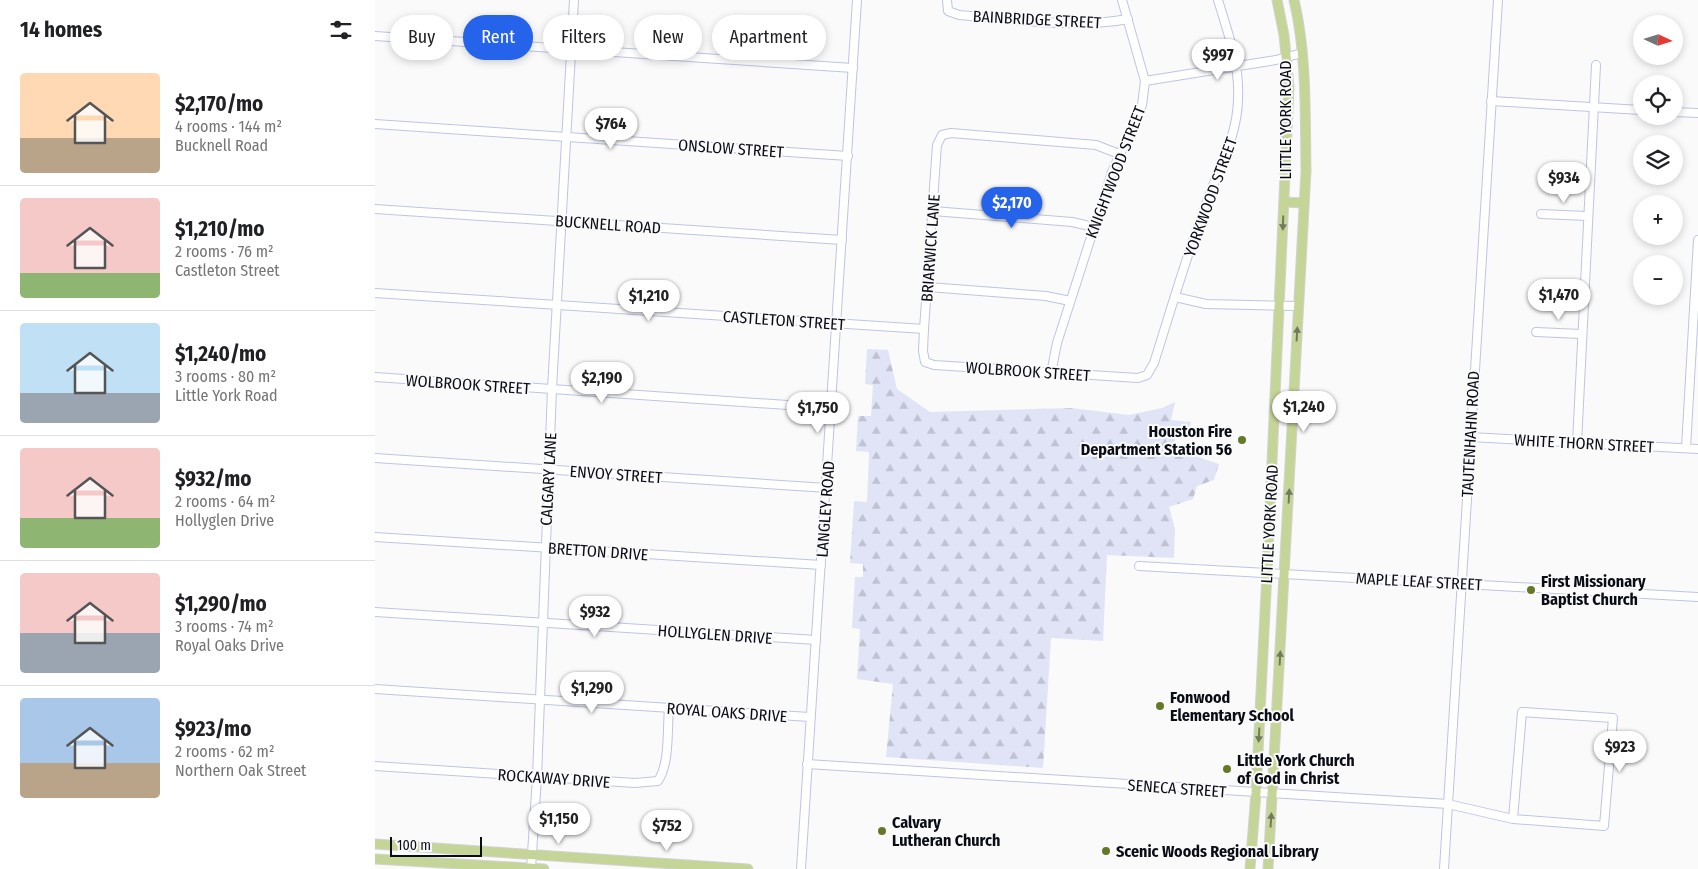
<!DOCTYPE html>
<html lang="en">
<head>
<meta charset="utf-8">
<style>
  :root { --surface:#fff; --page:#f2f2f2; --text:#202124; --muted:#757577; --line:#e0e0e0; --accent:#2563eb }
  body { margin:0; font-family:"Fira Sans Condensed",sans-serif; background:var(--page); color:var(--text); height:100vh; display:flex; flex-direction:column; font-size:19px; white-space:nowrap }
  * { box-sizing:border-box; margin:0 }
  p { font-size:16px; color:var(--muted) }
  .icon { flex:none; width:28px; height:28px; fill:none; stroke:currentColor; stroke-width:2; stroke-linecap:round; stroke-linejoin:round }
  .map { position:relative; flex:1; overflow:hidden }
  .panel { display:flex; flex-direction:column; background:var(--surface); width:375px }
  .panel>* { flex:none }
  .hud { position:absolute; left:15px; top:15px; width:475px; height:45px; display:flex; gap:10px }
  .needle { width:32px; rotate:94deg }
  .controls { position:absolute; left:1258px; top:15px; display:grid; gap:10px }
  .controls a { display:grid; place-items:center; width:50px; height:50px; border-radius:50%; background:var(--surface); box-shadow:0 2px 8px #0003; font-size:25px }
  .scale { position:absolute; left:15px; bottom:12px; width:92px; box-sizing:border-box; padding-left:5px; border:2px solid #0a0c16; border-top:0; font-size:14px; line-height:18px; white-space:nowrap; color:#0a0c16; -webkit-text-stroke:4px #fafafa; paint-order:stroke }
  .price { position:absolute; translate:-50% -42px; padding:0 11px; border-radius:18px; background:#fff; color:#222; font-size:16px; line-height:32px; filter:drop-shadow(0 1px 2px #0008) }
  .price::after { content:''; position:absolute; left:50%; top:30px; width:15px; height:11px; margin-left:-8px; background:inherit; clip-path:polygon(0 0,100% 0,50% 100%) }
  .price.active { background:var(--accent); color:#fff }
  ul { padding:0; list-style:none }
  li { display:flex; align-items:center; gap:15px; height:125px; padding:0 20px }
  li+li { border-top:1px solid var(--line) }
  li span { display:grid; place-items:center; flex:none; width:140px; height:100px; border-radius:5px; color:#555 }
  li>.icon { margin-inline-start:auto }
  span .icon { width:60px; height:60px; fill:#fffc; stroke-width:1 }
  li b { font-size:21px }
  h2 { display:flex; justify-content:space-between; align-items:center; height:60px; padding:0 20px; font-size:21px }
  .chip { padding:0 18px; border-radius:22px; background:var(--surface); box-shadow:0 2px 8px #0003; font-size:18px; line-height:45px }
  .chip.active { background:var(--accent); color:#fff }
  main { display:flex; flex:1; min-height:0 }
  .map>svg:first-child { display:block }
</style>
</head>
<body>
<main>
<section class="panel">
<h2>14 homes<svg class="icon" aria-label="filters" viewBox="0 0 24 24"><path d="M4 7h16M4 17h16"/><circle cx="9" cy="7" r="2"/><circle cx="15" cy="17" r="2"/></svg></h2>
<ul>
<li><span style="background:linear-gradient(#ffd9b3 65%,#b9a48a 0)"><svg class="icon" aria-label="home" viewBox="0 0 24 24"><path d="M3 11l9-7 9 7M6 9v11h12V9"/></svg></span><div><b>$2,170/mo</b><p>4 rooms · 144 m²</p><p>Bucknell Road</p></div></li>
<li><span style="background:linear-gradient(#f6c9c9 75%,#8fb573 0)"><svg class="icon" aria-label="home" viewBox="0 0 24 24"><path d="M3 11l9-7 9 7M6 9v11h12V9"/></svg></span><div><b>$1,210/mo</b><p>2 rooms · 76 m²</p><p>Castleton Street</p></div></li>
<li><span style="background:linear-gradient(#bfe0f5 70%,#9aa5b1 0)"><svg class="icon" aria-label="home" viewBox="0 0 24 24"><path d="M3 11l9-7 9 7M6 9v11h12V9"/></svg></span><div><b>$1,240/mo</b><p>3 rooms · 80 m²</p><p>Little York Road</p></div></li>
<li><span style="background:linear-gradient(#f6c9c9 70%,#8fb573 0)"><svg class="icon" aria-label="home" viewBox="0 0 24 24"><path d="M3 11l9-7 9 7M6 9v11h12V9"/></svg></span><div><b>$932/mo</b><p>2 rooms · 64 m²</p><p>Hollyglen Drive</p></div></li>
<li><span style="background:linear-gradient(#f6c9c9 60%,#9aa5b1 0)"><svg class="icon" aria-label="home" viewBox="0 0 24 24"><path d="M3 11l9-7 9 7M6 9v11h12V9"/></svg></span><div><b>$1,290/mo</b><p>3 rooms · 74 m²</p><p>Royal Oaks Drive</p></div></li>
<li><span style="background:linear-gradient(#a9c7e8 65%,#b9a48a 0)"><svg class="icon" aria-label="home" viewBox="0 0 24 24"><path d="M3 11l9-7 9 7M6 9v11h12V9"/></svg></span><div><b>$923/mo</b><p>2 rooms · 62 m²</p><p>Northern Oak Street</p></div></li>
</ul>
</section>
<div class="map">
<svg width="1323" height="869" viewBox="0 0 1323 869">
  <defs>
    <pattern id="forest-firs" width="22" height="20" patternUnits="userSpaceOnUse" patternTransform="scale(1.25)"><rect width="22" height="20" fill="#e0e4f6"/><path d="M5 1l3.5 6h-7zM16 11l3.5 6h-7z" fill="#bfc2d2"/></pattern>
  </defs>
  <rect width="100%" height="100%" fill="#fafafa"/>
  <!-- forest -->
  <path fill="url(#forest-firs)" d="M 492,349 L 513,350 L 522,389 L 555,412 L 696,408 L 754,415 L 787,408 L 800,402 L 796,420 L 816,422 L 815,429 L 801,429 L 799,450 L 816,452 L 823,457 L 844,464 L 839,480 L 822,486 L 818,499 L 794,507 L 800,529 L 799,558 L 732,555 L 728,641 L 676,638 L 668,768 L 511,757 L 518,684 L 482,679 L 485,629 L 477,628 L 480,577 L 488,577 L 488,564 L 475,563 L 479,501 L 492,502 L 494,452 L 481,451 L 483,416 L 496,416 L 498,385 L 490,384 Z"/>
  <g fill="none" stroke-linecap="round" stroke-linejoin="round">
    <!-- minor casing -->
    <g stroke="#bdc5e4" stroke-width="10">
      <g id="minor">
        <path d="M 572,0 L 573,11 L 584,15 C 637,19 700,29 753,19"/>
        <path d="M 0,36 L 478,68"/>
        <path d="M 770,81 L 901,60 L 927,53"/>
        <path d="M 1116,101 L 1266,110"/>
        <path d="M 1299,112 L 1323,113"/>
        <path d="M 0,124 L 473,156"/>
        <path d="M 744,154 L 721,145 L 576,133 L 567,135 L 562,145 L 549,329 L 548,351 L 550,362 L 559,365 L 763,378 L 772,375 L 779,363 C 796,309 812,254 832,201 C 844,167 862,137 863,100 C 865,65 853,33 843,0"/>
        <path d="M 0,209 L 467,240"/>
        <path d="M 558,211 L 697,222 L 719,227"/>
        <path d="M 1166,214 L 1212,216"/>
        <path d="M 553,287 L 671,296 L 695,301"/>
        <path d="M 0,293 L 549,329"/>
        <path d="M 800,297 L 831,304 L 923,306"/>
        <path d="M 1161,332 L 1206,334"/>
        <path d="M 676,373 L 682,343 L 737,172 L 767,105 L 770,81 L 747,0"/>
        <path d="M 0,377 L 456,408"/>
        <path d="M 1095,437 L 1323,449"/>
        <path d="M 1202,443 L 1221,65"/>
        <path d="M 1311,448 L 1323,240"/>
        <path d="M 0,458 L 452,488"/>
        <path d="M 0,537 L 446,565"/>
        <path d="M 764,566 L 1323,597"/>
        <path d="M 0,612 L 441,640"/>
        <path d="M 0,689 L 435,717"/>
        <path d="M 432,764 L 1073,804 L 1138,819 L 1229,826 L 1238,718 L 1147,712 L 1138,819"/>
        <path d="M 0,766 L 260,783 L 283,781 C 295,763 292,730 294,708"/>
        <path d="M 156,869 L 162,777 L 177,389 L 199,0"/>
        <path d="M 426,869 L 482,0"/>
        <path d="M 1069,869 L 1123,0"/>
      </g>
    </g>
    <!-- major casing -->
    <g stroke="#d3d3d5" stroke-width="11">
      <g id="major">
        <path d="M 909,202 L 929,203"/>
        <path d="M 0,844 L 373,869"/>
        <path d="M 0,859 L 169,869"/>
        <path d="M 875,869 L 881,793 L 892,572 L 914,87 L 909,35 L 902,0"/>
        <path d="M 893,869 L 931,171 C 930,114 932,55 919,0"/>
      </g>
    </g>
    <!-- minor -->
    <use href="#minor" stroke="#fff" stroke-width="8"/>
    <!-- major -->
    <use href="#major" stroke="#c5d497" stroke-width="9"/>
  </g>
  <!-- one-way arrows -->
  <defs><path id="oneway-solid" d="M-6-.8H1V-3.2L6.5 0L1 3.2V.8H-6Z" transform="scale(1.25)"/></defs>
  <g fill="#717a5d">
    <use href="#oneway-solid" transform="translate(908 223) rotate(92)"/>
    <use href="#oneway-solid" transform="translate(922 334) rotate(-87)"/>
    <use href="#oneway-solid" transform="translate(914 496) rotate(-87)"/>
    <use href="#oneway-solid" transform="translate(905 658) rotate(-87)"/>
    <use href="#oneway-solid" transform="translate(884 735) rotate(93)"/>
    <use href="#oneway-solid" transform="translate(896 820) rotate(-86)"/>
  </g>
  <!-- markers -->
  <g fill="#657828" stroke="#fafafa" stroke-width="2">
    <circle cx="867" cy="440" r="5"/>
    <circle cx="1156" cy="590" r="5"/>
    <circle cx="785" cy="706" r="5"/>
    <circle cx="852" cy="769" r="5"/>
    <circle cx="507" cy="831" r="5"/>
    <circle cx="731" cy="851" r="5"/>
  </g>
  <g text-anchor="middle" stroke-width="4" stroke-linejoin="round" paint-order="stroke">
    <!-- street labels -->
    <g font-size="16" fill="#0a0c16" stroke="#fafafa">
      <text transform="translate(662 19) rotate(3)" y="6">BAINBRIDGE STREET</text>
      <text transform="translate(910 120) rotate(-90)" y="6">LITTLE YORK ROAD</text>
      <text transform="translate(356 148) rotate(4)" y="6">ONSLOW STREET</text>
      <text transform="translate(740 172) rotate(-69)" y="6">KNIGHTWOOD STREET</text>
      <text transform="translate(835 197) rotate(-70)" y="6">YORKWOOD STREET</text>
      <text transform="translate(233 224) rotate(4)" y="6">BUCKNELL ROAD</text>
      <text transform="translate(555 248) rotate(-86)" y="6">BRIARWICK LANE</text>
      <text transform="translate(409 320) rotate(4)" y="6">CASTLETON STREET</text>
      <text transform="translate(653 371) rotate(4)" y="6">WOLBROOK STREET</text>
      <text transform="translate(93 384) rotate(4)" y="6">WOLBROOK STREET</text>
      <text transform="translate(1095 434) rotate(-87)" y="6">TAUTENHAHN ROAD</text>
      <text transform="translate(1209 443) rotate(3)" y="6">WHITE THORN STREET</text>
      <text transform="translate(241 474) rotate(4)" y="6">ENVOY STREET</text>
      <text transform="translate(173 479) rotate(-87)" y="6">CALGARY LANE</text>
      <text transform="translate(450 509) rotate(-86)" y="6">LANGLEY ROAD</text>
      <text transform="translate(894 524) rotate(-87)" y="6">LITTLE YORK ROAD</text>
      <text transform="translate(223 551) rotate(4)" y="6">BRETTON DRIVE</text>
      <text transform="translate(1044 581) rotate(3)" y="6">MAPLE LEAF STREET</text>
      <text transform="translate(340 634) rotate(4)" y="6">HOLLYGLEN DRIVE</text>
      <text transform="translate(352 712) rotate(4)" y="6">ROYAL OAKS DRIVE</text>
      <text transform="translate(179 778) rotate(4)" y="6">ROCKAWAY DRIVE</text>
      <text transform="translate(802 788) rotate(4)" y="6">SENECA STREET</text>
    </g>
    <!-- poi labels -->
    <g font-size="16" font-weight="bold" fill="#0a0c16" stroke="#fafafa" text-anchor="start">
      <text x="857" y="437" text-anchor="end">Houston Fire<tspan x="857" dy="18">Department Station 56</tspan></text>
      <text x="1166" y="587">First Missionary<tspan x="1166" dy="18">Baptist Church</tspan></text>
      <text x="795" y="703">Fonwood<tspan x="795" dy="18">Elementary School</tspan></text>
      <text x="862" y="766">Little York Church<tspan x="862" dy="18">of God in Christ</tspan></text>
      <text x="517" y="828">Calvary<tspan x="517" dy="18">Lutheran Church</tspan></text>
      <text x="741" y="857">Scenic Woods Regional Library</text>
    </g>
  </g>
</svg>
<div class="controls">
<a><svg class="needle" viewBox="-14 -14 28 28"><path d="M0-13l5 13h-10z" fill="#e53935"/><path d="M0 13l5-13h-10z" fill="#757577"/></svg></a>
<a><svg class="icon" aria-label="locate" viewBox="0 0 24 24"><circle cx="12" cy="12" r="6"/><path d="M12 2v4M12 18v4M2 12h4M18 12h4"/></svg></a>
<a><svg class="icon" aria-label="layers" viewBox="0 0 24 24"><path d="M12 4l9 5-9 5-9-5zM3 14l9 5 9-5"/></svg></a>
<a>+</a>
<a>−</a>
</div>
<div class="scale">100 m</div>
<b class="price" style="left:843px;top:81px">$997</b>
<b class="price" style="left:236px;top:150px">$764</b>
<b class="price" style="left:1189px;top:204px">$934</b>
<b class="price active" style="left:637px;top:229px">$2,170</b>
<b class="price" style="left:1184px;top:321px">$1,470</b>
<b class="price" style="left:274px;top:322px">$1,210</b>
<b class="price" style="left:227px;top:404px">$2,190</b>
<b class="price" style="left:929px;top:433px">$1,240</b>
<b class="price" style="left:443px;top:434px">$1,750</b>
<b class="price" style="left:220px;top:638px">$932</b>
<b class="price" style="left:217px;top:714px">$1,290</b>
<b class="price" style="left:1245px;top:773px">$923</b>
<b class="price" style="left:184px;top:845px">$1,150</b>
<b class="price" style="left:292px;top:852px">$752</b>
<div class="hud">
<a class="chip">Buy</a>
<a class="chip active">Rent</a>
<a class="chip">Filters</a>
<a class="chip">New</a>
<a class="chip">Apartment</a>
</div>
</div>
</main>
</body>
</html>
